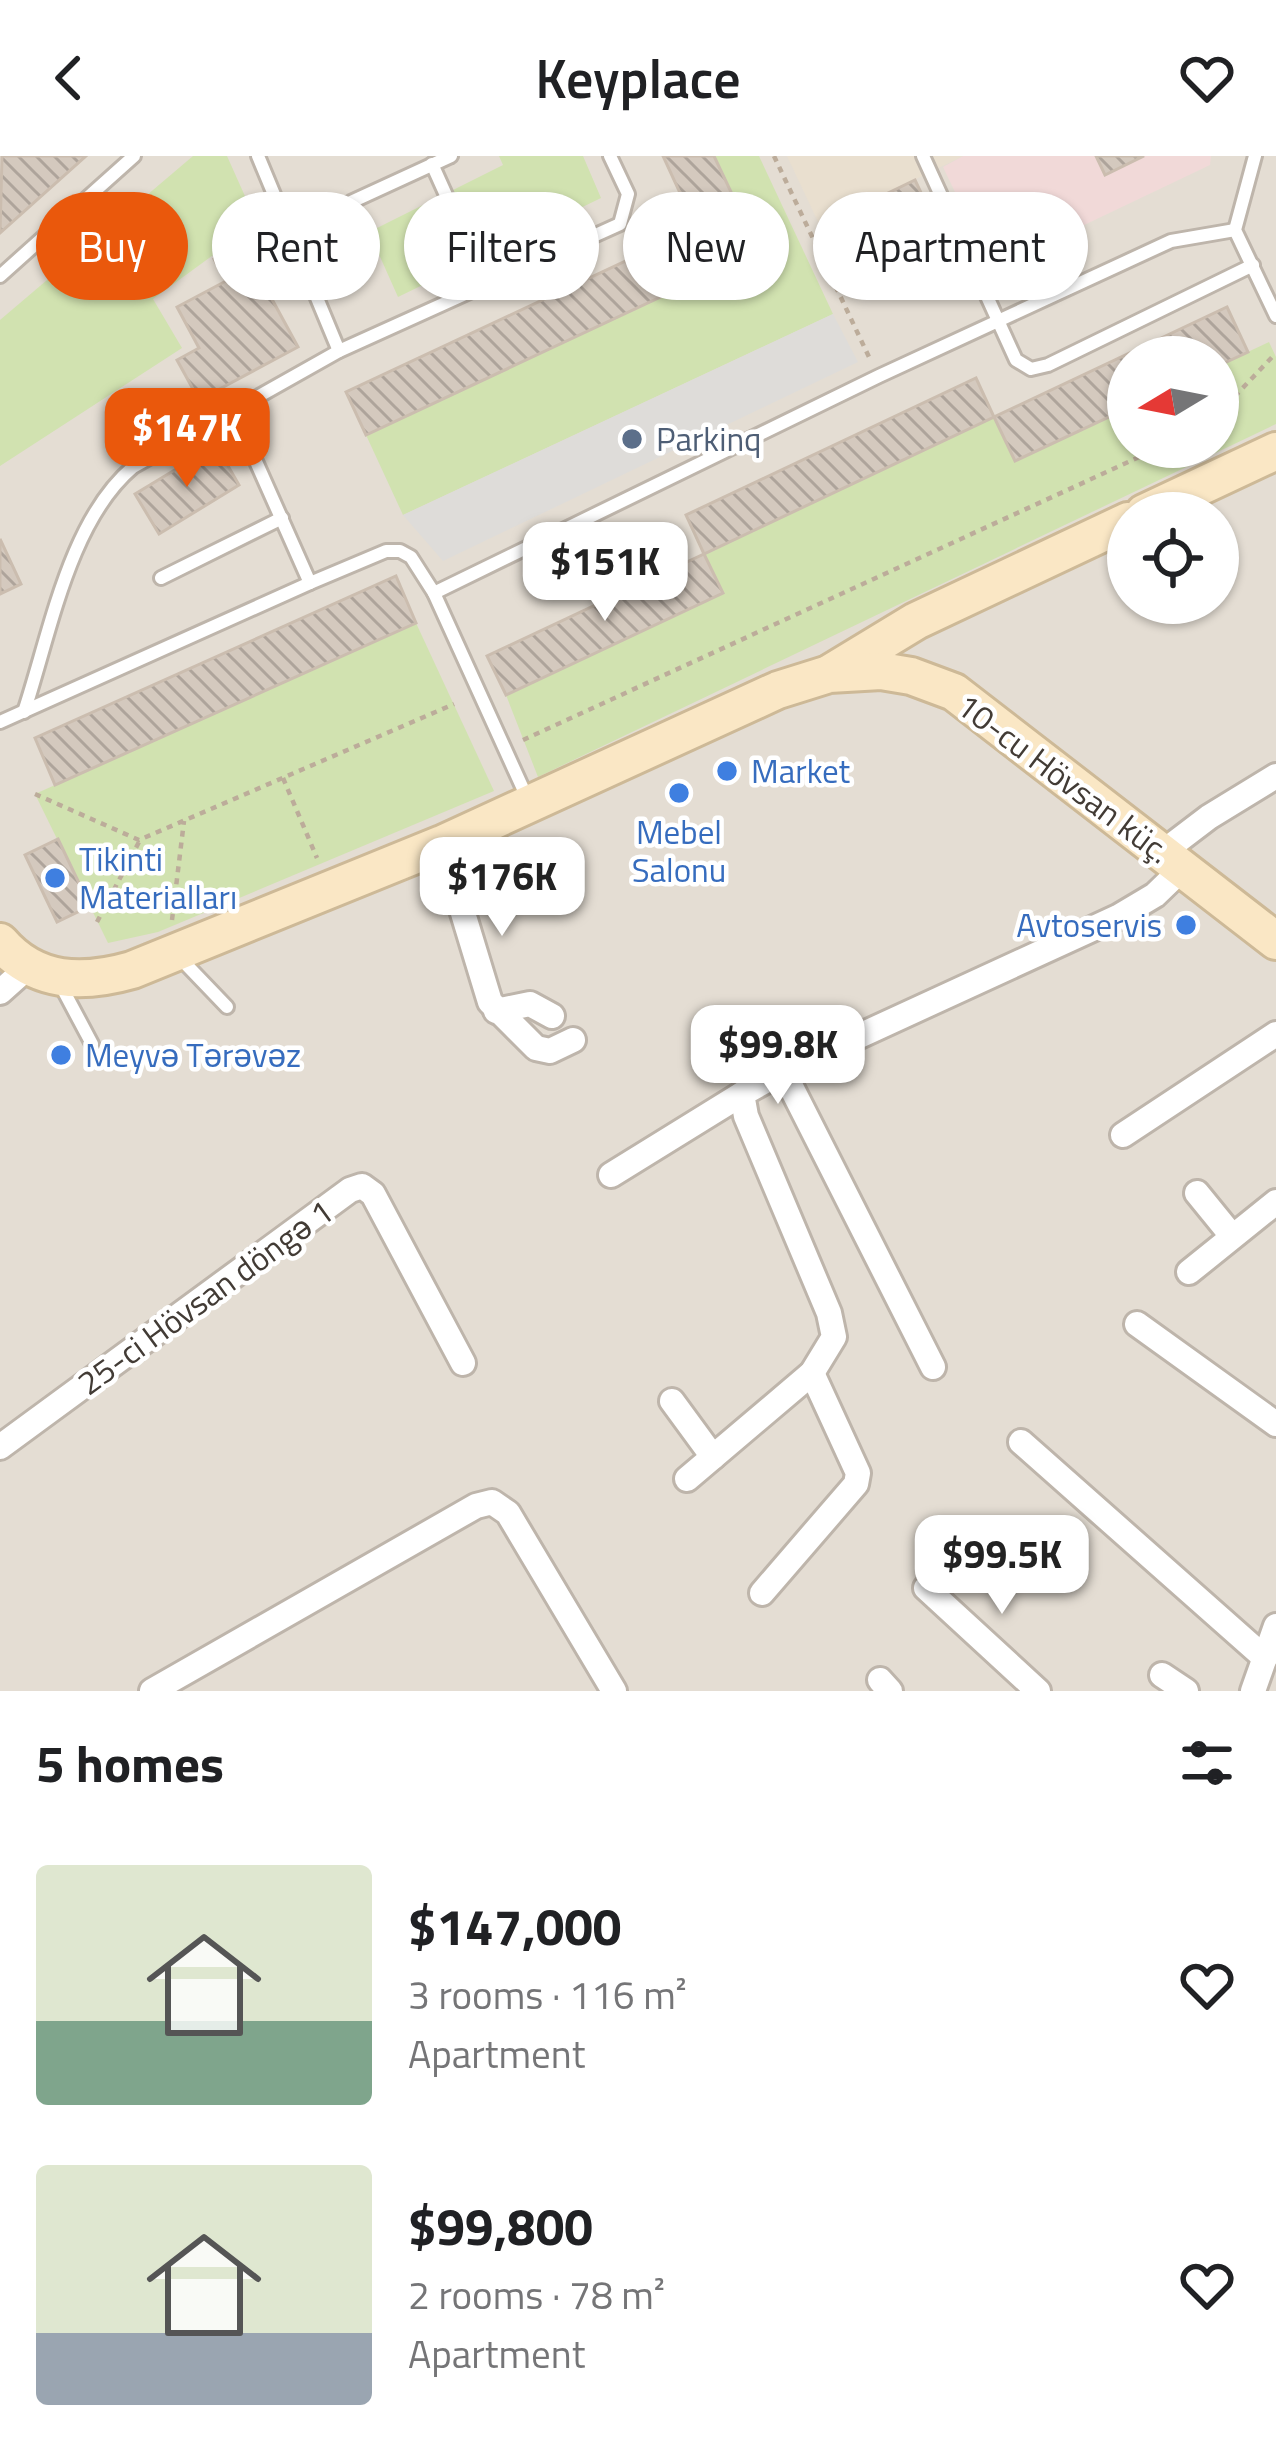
<!DOCTYPE html>
<html lang="en">
<head>
<meta charset="utf-8">
<style>
  :root { --surface:#fff; --page:#f6f6f6; --text:#202124; --muted:#757577; --accent:#ea580c }
  body { margin:0; font-family:"Titillium Web",sans-serif; background:var(--page); color:var(--text); height:100vh; display:flex; flex-direction:column; font-size:45px; white-space:nowrap }
  * { box-sizing:border-box; margin:0 }
  p { font-size:39px; color:var(--muted) }
  .icon { flex:none; width:66px; height:66px; fill:none; stroke:currentColor; stroke-width:2; stroke-linecap:round; stroke-linejoin:round }
  .map { position:relative; height:1535px; overflow:hidden }
  .drawer { display:flex; flex-direction:column; background:var(--surface); flex:1 }
  .drawer>* { flex:none }
  .banner { position:absolute; left:36px; top:36px; width:1206px; height:108px; display:flex; gap:24px }
  .needle { width:78px; rotate:260deg }
  .tools { position:absolute; left:1107px; top:180px; display:grid; gap:24px }
  .tools a { display:grid; place-items:center; width:132px; height:132px; border-radius:50%; background:var(--surface); box-shadow:0 3px 9px #0004; font-size:60px }
  .price { position:absolute; translate:-50% -102px; padding:0 27px; border-radius:24px; background:#fff; color:#222; font-size:39px; line-height:78px; filter:drop-shadow(0 3px 6px #0008) }
  .price::after { content:''; position:absolute; left:50%; top:72px; width:36px; height:27px; margin-left:-18px; background:inherit; clip-path:polygon(0 0,100% 0,50% 100%) }
  .price.active { background:var(--accent); color:#fff }
  ul { padding:0; list-style:none }
  li { display:flex; align-items:center; gap:36px; height:300px; padding:0 36px }
  li span { display:grid; place-items:center; flex:none; width:336px; height:240px; border-radius:12px; color:#555 }
  li>.icon { margin-inline-start:auto }
  span .icon { width:144px; height:144px; fill:#fffc; stroke-width:1 }
  li b { font-size:51px }
  h2 { display:flex; justify-content:space-between; align-items:center; height:144px; padding:0 36px; font-size:51px }
  .pill { padding:0 42px; border-radius:54px; background:var(--surface); box-shadow:0 3px 9px #0004; font-size:42px; line-height:108px }
  .pill.active { background:var(--accent); color:#fff }
  header { display:flex; justify-content:space-between; align-items:center; height:156px; padding:0 36px; background:var(--surface); font-size:54px; font-weight:600 }
  .map>svg:first-child { display:block }
</style>
</head>
<body>
<header><svg class="icon" aria-label="back" viewBox="0 0 24 24"><path d="M15 5l-7 7 7 7"/></svg>Keyplace<svg class="icon" aria-label="heart" viewBox="0 0 24 24"><path d="M12 20l-8-8c-3-5 5-10 8-4 3-6 11-1 8 4z"/></svg></header>
<div class="map">
<svg width="1276" height="1535" viewBox="0 0 1276 1535">
  <defs>
    <pattern id="building-back-hatch" width="6" height="6" patternUnits="userSpaceOnUse" patternTransform="scale(3)"><rect width="6" height="6" fill="#d4c9be"/><path d="M-1 5l2 2M0 0l6 6M5-1l2 2" fill="none" stroke="#aea49b"/></pattern>
  </defs>
  <rect width="100%" height="100%" fill="#f0ebe4"/>
  <!-- residential -->
  <path fill="#e4ddd3" fill-rule="evenodd" d="M 0,0 L 1276,0 L 1276,1535 L 0,1535 ZM 1128,201 L 1218,201 L 1218,291 L 1128,291 ZM 1128,357 L 1218,357 L 1218,447 L 1128,447 Z"/>
  <!-- education -->
  <path fill="#e9dfcf" d="M 787,0 L 963,0 L 820,70 Z"/>
  <!-- medical -->
  <path fill="#f1d9d8" d="M 963,0 L 1211,0 L 1210,9 L 992,113 L 943,11 Z"/>
  <!-- green -->
  <g fill="#d1e2b0">
    <path d="M 193,0 L 227,0 L 257,67 L 153,143 L 182,192 L 0,310 L 0,164 Z"/>
    <path d="M 499,0 L 583,0 L 601,42 L 398,141 L 369,76 L 503,9 Z"/>
    <path d="M 714,0 L 759,0 L 833,158 L 403,359 L 366,279 L 758,96 Z"/>
    <path d="M 1269,186 L 1276,201 L 1276,268 L 538,621 L 506,539 L 722,436 L 704,398 L 994,261 L 1016,305 L 1128,252 L 1128,291 L 1218,291 L 1218,210 Z"/>
    <path d="M 416,467 L 494,635 L 158,776 L 108,787 L 35,638 Z"/>
  </g>
  <!-- parking -->
  <path fill="#dedcd9" d="M 833,158 L 858,206 L 443,405 L 403,359 Z"/>
  <!-- building -->
  <g fill="url(#building-back-hatch)" stroke="#cbbdaf" stroke-width="3">
    <path d="M 2,0 L 86,0 L 0,77 Z"/>
    <path d="M 663,0 L 714,0 L 759,95 L 716,115 Z"/>
    <path d="M 1096,0 L 1144,0 L 1105,19 Z"/>
    <path d="M 915,24 L 932,60 L 837,106 L 820,70 Z"/>
    <path d="M 696,72 L 716,115 L 366,279 L 346,236 Z"/>
    <path d="M 270,73 L 294,119 L 267,134 L 298,191 L 199,244 L 177,204 L 199,192 L 177,151 L 226,125 L 214,103 Z"/>
    <path d="M 1227,151 L 1248,196 L 1218,210 L 1218,201 L 1128,201 L 1128,252 L 1015,305 L 994,261 Z"/>
    <path d="M 976,222 L 994,261 L 704,398 L 686,359 Z"/>
    <path d="M 216,289 L 239,329 L 159,378 L 135,338 Z"/>
    <path d="M 0,383 L 21,428 L 0,438 Z"/>
    <path d="M 704,398 L 723,437 L 506,539 L 487,500 Z"/>
    <path d="M 396,420 L 416,467 L 55,629 L 35,582 Z"/>
    <path d="M 58,683 L 90,750 L 57,766 L 25,699 Z"/>
  </g>
  <g fill="none" stroke-linecap="round" stroke-linejoin="round">
    <!-- lane casing -->
    <g stroke="#beb5ab" stroke-width="18">
      <g id="lane">
        <path d="M 258,0 L 339,195"/>
        <path d="M 923,0 L 1016,204 L 1031,213 L 1048,209 L 1253,109"/>
        <path d="M 1255,0 L 1235,74 L 1276,160"/>
        <path d="M 432,8 L 486,128"/>
        <path d="M 351,46 L 451,0"/>
        <path d="M 0,120 L 134,0"/>
        <path d="M 234,256 L 310,427"/>
        <path d="M 161,422 L 282,362"/>
        <path d="M 434,437 L 879,220 L 1171,85 L 1235,74"/>
        <path d="M 24,556 C 50,478 69,365 133,311 L 339,195 L 620,68 L 628,38 L 610,0"/>
        <path d="M 0,566 L 310,427 L 386,395 L 400,395 L 411,401 L 434,437 L 529,646"/>
        <path d="M 180,802 L 227,851"/>
        <path d="M 59,826 L 92,888"/>
      </g>
    </g>
    <!-- street casing -->
    <g stroke="#beb5ab" stroke-width="30">
      <g id="street">
        <path d="M 442,688 L 490,846 L 536,892 L 550,895 L 573,884"/>
        <path d="M 1163,696 L 1209,661 L 1276,620"/>
        <path d="M 0,836 L 28,811"/>
        <path d="M 496,855 L 530,848 L 552,860"/>
        <path d="M 783,915 L 933,1211"/>
        <path d="M 1123,979 L 1276,878"/>
        <path d="M 611,1019 L 742,938"/>
        <path d="M 1197,1037 L 1232,1080"/>
        <path d="M 1189,1116 L 1276,1046"/>
        <path d="M 1137,1168 L 1276,1268"/>
        <path d="M 672,1245 L 713,1301"/>
        <path d="M 1021,1286 L 1265,1502"/>
        <path d="M 0,1291 L 350,1034 L 362,1030 L 373,1038 L 463,1207"/>
        <path d="M 687,1323 L 812,1217 L 834,1181 L 829,1157 L 746,960 L 742,938 L 783,915 L 1118,761 L 1155,739 L 1183,712"/>
        <path d="M 926,1432 L 1038,1535"/>
        <path d="M 762,1437 L 856,1328 L 858,1317 L 812,1217"/>
        <path d="M 1162,1519 L 1186,1535"/>
        <path d="M 880,1524 L 890,1535"/>
        <path d="M 152,1535 L 476,1350 L 492,1346 L 508,1357 L 614,1535"/>
        <path d="M 1253,1535 L 1276,1470"/>
      </g>
    </g>
    <!-- secondary casing -->
    <g stroke="#cdb997" stroke-width="42">
      <g id="secondary">
        <path d="M 1144,357 L 1276,295"/>
        <path d="M 832,516 L 916,465 L 1128,365"/>
        <path d="M 0,786 C 36,828 83,828 132,814 L 442,688 L 778,534 L 829,518 L 881,515 L 911,520 L 954,536 L 1276,785"/>
      </g>
    </g>
    <!-- path -->
    <g stroke="#bcac9a" stroke-width="4.5" stroke-dasharray="6 6" stroke-linecap="butt">
      <path d="M 774,0 L 869,201"/>
      <path d="M 1218,258 L 1275,198"/>
      <path d="M 523,584 L 1161,291"/>
      <path d="M 283,622 L 317,702"/>
      <path d="M 35,638 L 139,684 L 454,548"/>
      <path d="M 172,764 L 184,665"/>
      <path d="M 97,766 L 139,686"/>
    </g>
    <!-- lane -->
    <use href="#lane" stroke="#fff" stroke-width="12"/>
    <!-- street -->
    <use href="#street" stroke="#fff" stroke-width="24"/>
    <!-- secondary -->
    <use href="#secondary" stroke="#fae7c5" stroke-width="36"/>
  </g>
  <!-- markers -->
  <circle fill="#5c6f8a" stroke="#fff" stroke-width="4.5" cx="632" cy="283" r="12"/>
  <g fill="#3f7fe0" stroke="#fff" stroke-width="4.5">
    <circle cx="727" cy="615" r="12"/>
    <circle cx="679" cy="637" r="12"/>
    <circle cx="55" cy="722" r="12"/>
    <circle cx="1186" cy="769" r="12"/>
    <circle cx="61" cy="899" r="12"/>
  </g>
  <g text-anchor="middle" stroke-width="9" stroke-linejoin="round" paint-order="stroke">
    <!-- service labels -->
    <g font-size="33" fill="#4e5e75" stroke="#fff" text-anchor="start">
      <text x="656" y="295">Parkinq</text>
    </g>
    <!-- shop labels -->
    <g font-size="33" fill="#366cbe" stroke="#fff" text-anchor="start">
      <text x="751" y="627">Market</text>
      <text x="679" y="688" text-anchor="middle">Mebel<tspan x="679" dy="38">Salonu</tspan></text>
      <text x="79" y="715">Tikinti<tspan x="79" dy="38">Materialları</tspan></text>
      <text x="1162" y="781" text-anchor="end">Avtoservis</text>
      <text x="85" y="911">Meyvə Tərəvəz</text>
    </g>
    <!-- street labels -->
    <g font-size="33" fill="#423b35" stroke="#fff">
      <text transform="translate(1064 622) rotate(37)" y="12">10-cu Hövsan küç.</text>
      <text transform="translate(205 1141) rotate(-36)" y="12">25-ci Hövsan döngə 1</text>
    </g>
  </g>
</svg>
<div class="tools">
<a><svg class="needle" viewBox="-14 -14 28 28"><path d="M0-13l5 13h-10z" fill="#e53935"/><path d="M0 13l5-13h-10z" fill="#757577"/></svg></a>
<a><svg class="icon" aria-label="locate" viewBox="0 0 24 24"><circle cx="12" cy="12" r="6"/><path d="M12 2v4M12 18v4M2 12h4M18 12h4"/></svg></a>
</div>
<b class="price active" style="left:187px;top:334px">$147K</b>
<b class="price" style="left:605px;top:468px">$151K</b>
<b class="price" style="left:502px;top:783px">$176K</b>
<b class="price" style="left:778px;top:951px">$99.8K</b>
<b class="price" style="left:1002px;top:1461px">$99.5K</b>
<div class="banner">
<a class="pill active">Buy</a>
<a class="pill">Rent</a>
<a class="pill">Filters</a>
<a class="pill">New</a>
<a class="pill">Apartment</a>
</div>
</div>
<section class="drawer">
<h2>5 homes<svg class="icon" aria-label="filters" viewBox="0 0 24 24"><path d="M4 7h16M4 17h16"/><circle cx="9" cy="7" r="2"/><circle cx="15" cy="17" r="2"/></svg></h2>
<ul>
<li><span style="background:linear-gradient(#dfe7d0 65%,#7fa58c 0)"><svg class="icon" aria-label="home" viewBox="0 0 24 24"><path d="M3 11l9-7 9 7M6 9v11h12V9"/></svg></span><div><b>$147,000</b><p>3 rooms · 116 m²</p><p>Apartment</p></div><svg class="icon" aria-label="heart" viewBox="0 0 24 24"><path d="M12 20l-8-8c-3-5 5-10 8-4 3-6 11-1 8 4z"/></svg></li>
<li><span style="background:linear-gradient(#dfe7d0 70%,#9aa5b1 0)"><svg class="icon" aria-label="home" viewBox="0 0 24 24"><path d="M3 11l9-7 9 7M6 9v11h12V9"/></svg></span><div><b>$99,800</b><p>2 rooms · 78 m²</p><p>Apartment</p></div><svg class="icon" aria-label="heart" viewBox="0 0 24 24"><path d="M12 20l-8-8c-3-5 5-10 8-4 3-6 11-1 8 4z"/></svg></li>
</ul>
</section>
</body>
</html>
